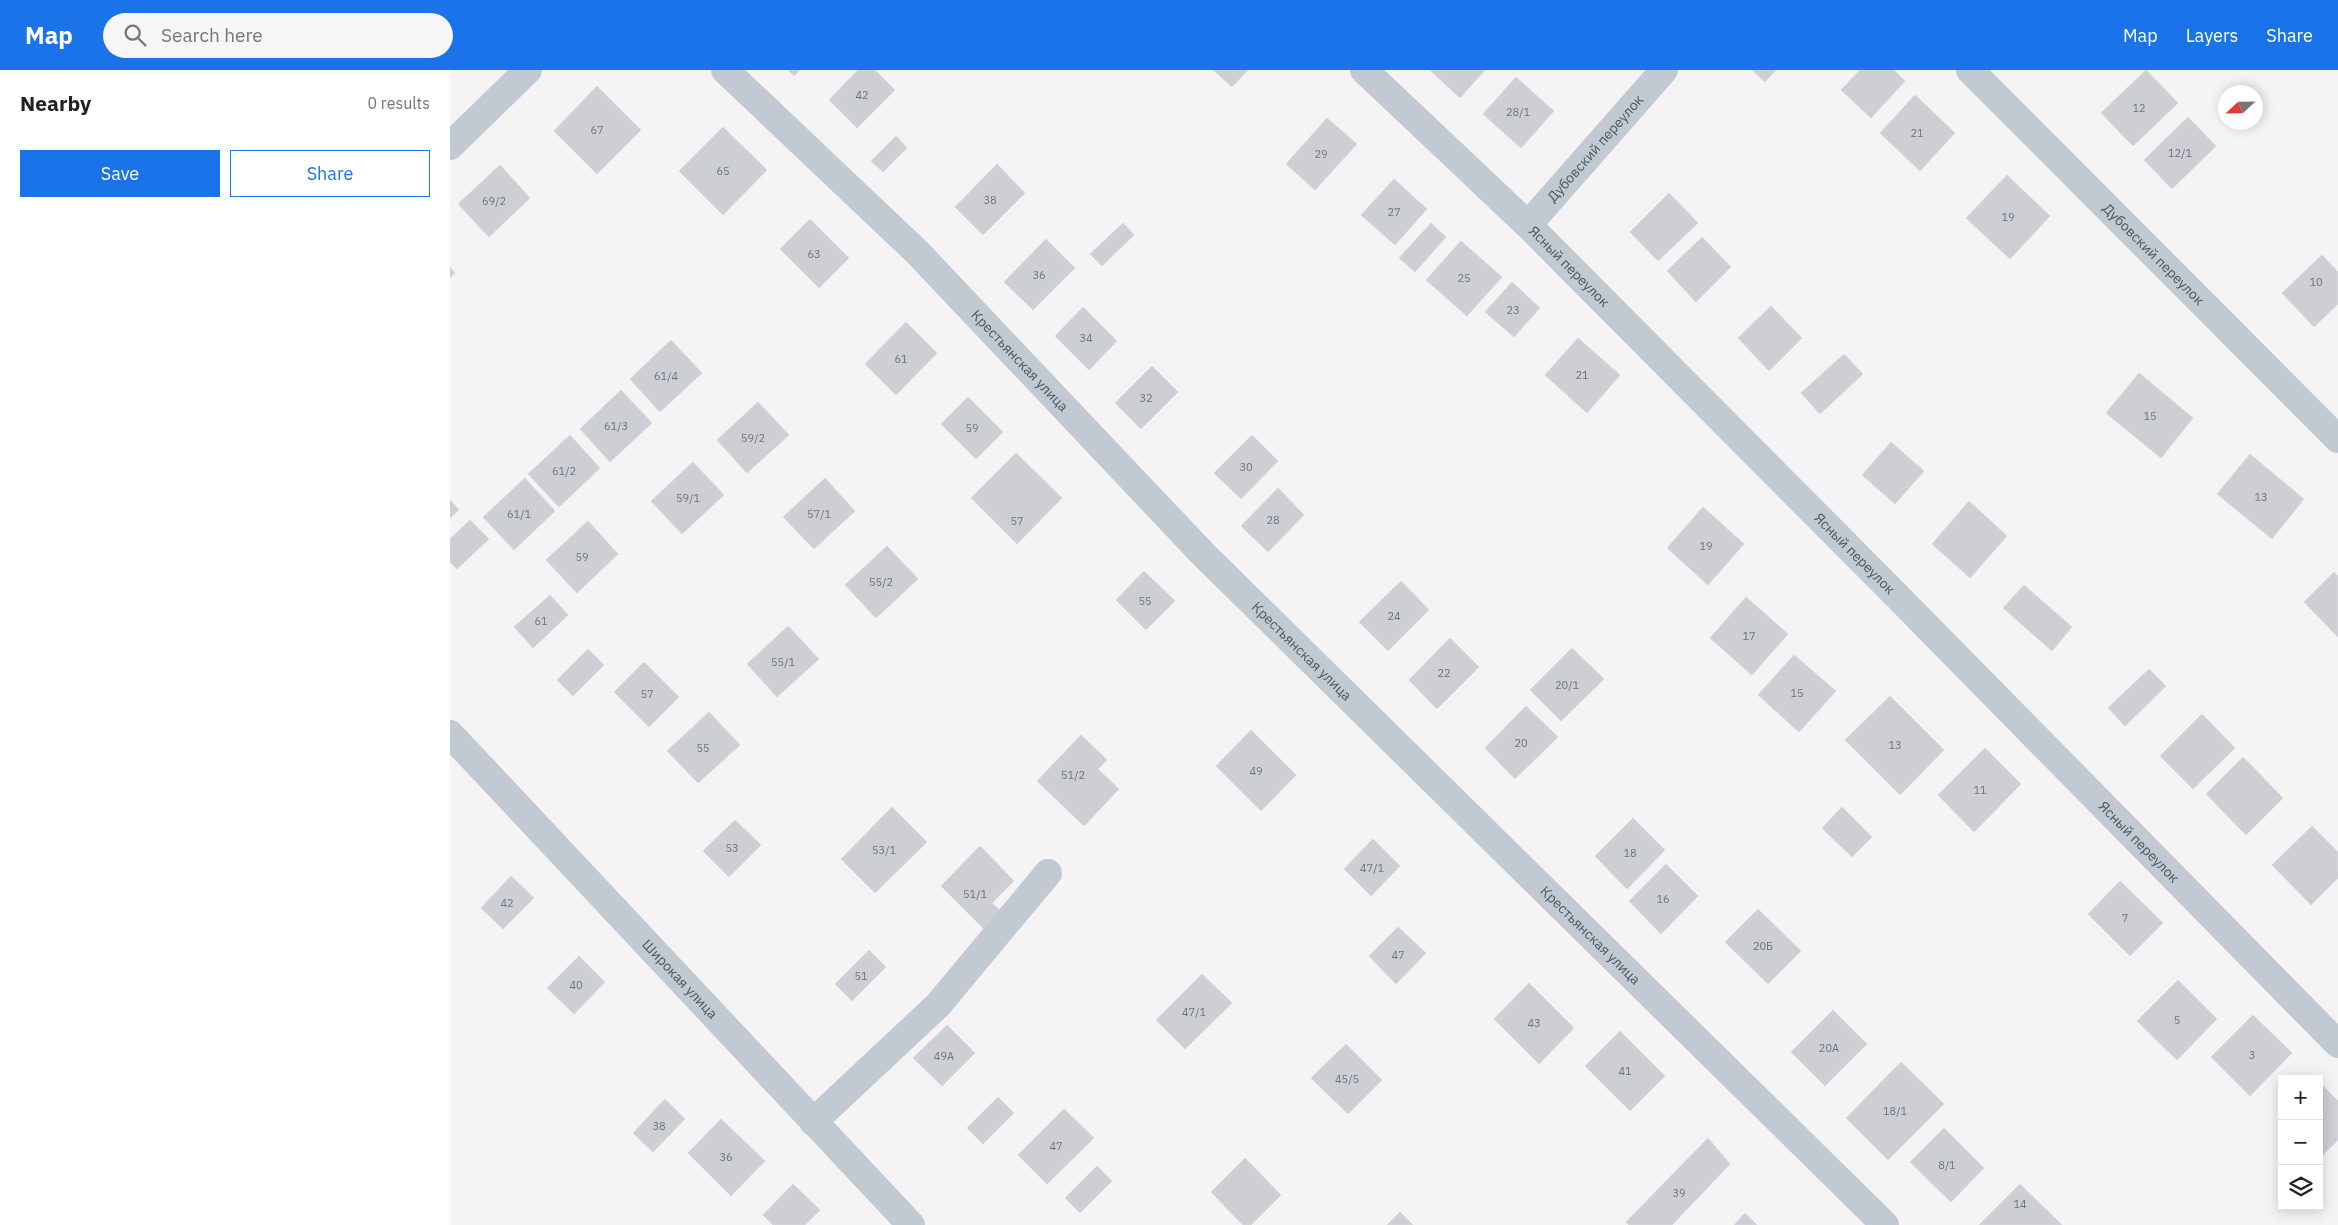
<!DOCTYPE html>
<html lang="en">
<head>
<meta charset="utf-8">
<style>
  :root { --surface:#fff; --page:#f6f6f6; --text:#222; --muted:#767676; --line:#e0e0e0; --accent:#1a73e8 }
  body { margin:0; font-family:"IBM Plex Sans",sans-serif; background:var(--page); color:var(--text) }
  .controls { position:absolute; right:15px; bottom:15px; display:grid; overflow:hidden; border-radius:0px; box-shadow:0 2px 12px #0003 }
  .controls button { width:45px; height:45px; display:grid; place-items:center; padding:0; border:0; border-bottom:1px solid var(--line); background:var(--surface); color:var(--text); font:25px sans-serif }
  .compass { position:absolute; left:1768px; top:15px; width:45px; height:45px; border-radius:50%; background:var(--surface); box-shadow:0 2px 12px #0003; rotate:248deg }
  .list { margin:0; padding:0; list-style:none }
  h2 { display:flex; justify-content:space-between; align-items:center; height:65px; margin:0; padding:0 20px; font-size:21px }
  h2 small { font-size:16px; font-weight:400; color:var(--muted) }
  .actions { display:flex; gap:10px; padding:15px 20px }
  .actions a { flex:1; padding:11px 0; border:1px solid var(--accent); border-radius:0px; text-align:center; font-size:18px; color:var(--accent) }
  .actions .main { background:var(--accent); color:#fff }
  .icon { flex:none; width:28px; height:28px; fill:none; stroke:currentColor; stroke-width:2; stroke-linecap:round; stroke-linejoin:round }
  .map { position:relative; flex:none; width:1888px; height:1155px; overflow:hidden }
  header { display:flex; align-items:center; gap:30px; box-sizing:border-box; height:70px; padding:0 25px; background:var(--accent); color:#fff }
  header strong { font-size:24px }
  nav { display:flex; gap:28px; margin-inline-start:auto; font-size:18px }
  .search { width:350px; height:45px; background:var(--page); display:flex; align-items:center; gap:12px; box-sizing:border-box; padding:0 18px; border-radius:28px; color:var(--muted); font-size:19px }
  main { display:flex }
  aside { flex:1; background:var(--surface) }
  .map>svg:first-child { display:block }
</style>
</head>
<body>
<header>
<strong>Map</strong>
<div class="search"><svg class="icon" aria-label="search" viewBox="0 0 24 24"><circle cx="10" cy="10" r="6"/><path d="M15 15l6 6"/></svg>Search here</div>
<nav><a>Map</a><a>Layers</a><a>Share</a></nav>
</header>
<main>
<aside>
<h2>Nearby<small>0 results</small></h2>
<ul class="list">
</ul>
<div class="actions"><a class="main">Save</a><a>Share</a></div>
</aside>
<div class="map">
<svg width="1888" height="1155" viewBox="0 0 1888 1155">
  <rect width="100%" height="100%" fill="#f5f3f3"/>
  <g fill="#cdcfd5" stroke="#d7d9de">
    <path d="M338,0H350L344,6Z"/>
    <path d="M408,0H425L445,20L407,58L379,30Z"/>
    <path d="M763,0H798L782,17Z"/>
    <path d="M980,0H1035L1010,28Z"/>
    <path d="M1302,0H1326L1315,12Z"/>
    <path d="M1410,0H1444L1455,11L1421,48L1391,20Z"/>
    <path d="M1696,0L1728,33L1683,76L1651,43Z"/>
    <path d="M1066,7L1104,41L1071,78L1033,44Z"/>
    <path d="M147,16L191,60L147,104L104,61Z"/>
    <path d="M1465,25L1505,63L1470,101L1430,63Z"/>
    <path d="M1738,47L1766,76L1722,119L1694,90Z"/>
    <path d="M877,48L907,74L865,120L836,94Z"/>
    <path d="M273,57L317,100L273,145L229,101Z"/>
    <path d="M446,66L457,78L433,102L421,91Z"/>
    <path d="M547,94L575,123L533,165L505,137Z"/>
    <path d="M50,95L80,128L39,167L8,134Z"/>
    <path d="M1557,105L1600,146L1560,189L1516,148Z"/>
    <path d="M944,109L977,139L945,175L911,145Z"/>
    <path d="M1219,123L1248,153L1208,191L1180,162Z"/>
    <path d="M360,149L399,188L369,218L330,179Z"/>
    <path d="M673,153L684,165L652,196L640,184Z"/>
    <path d="M981,153L996,167L965,202L949,188Z"/>
    <path d="M1252,167L1281,197L1246,232L1217,201Z"/>
    <path d="M596,169L625,198L583,240L554,212Z"/>
    <path d="M1011,171L1052,207L1017,246L976,210Z"/>
    <path d="M1872,185L1888,202V234L1864,257L1832,223Z"/>
    <path d="M0,197L5,203L0,208Z"/>
    <path d="M1062,212L1090,238L1064,267L1035,242Z"/>
    <path d="M1321,236L1352,268L1319,301L1288,268Z"/>
    <path d="M633,237L667,271L639,300L605,266Z"/>
    <path d="M456,252L487,283L446,325L415,294Z"/>
    <path d="M1128,268L1170,305L1137,343L1095,305Z"/>
    <path d="M221,270L252,303L210,342L180,309Z"/>
    <path d="M1394,284L1413,304L1370,344L1351,323Z"/>
    <path d="M702,296L728,322L691,359L665,333Z"/>
    <path d="M1689,303L1743,348L1711,388L1656,343Z"/>
    <path d="M171,320L202,353L160,392L130,359Z"/>
    <path d="M518,327L553,362L526,389L491,354Z"/>
    <path d="M308,332L339,365L297,403L267,370Z"/>
    <path d="M120,365L150,398L109,437L78,404Z"/>
    <path d="M802,365L828,391L791,429L764,403Z"/>
    <path d="M1441,372L1474,401L1445,434L1412,405Z"/>
    <path d="M566,383L612,428L567,474L521,428Z"/>
    <path d="M1800,384L1854,429L1822,469L1767,424Z"/>
    <path d="M243,392L274,425L232,464L201,431Z"/>
    <path d="M75,408L105,441L64,480L33,447Z"/>
    <path d="M375,408L405,441L364,479L333,447Z"/>
    <path d="M828,418L854,445L818,482L791,456Z"/>
    <path d="M0,430L9,440L0,448Z"/>
    <path d="M1519,431L1557,466L1520,508L1482,474Z"/>
    <path d="M1253,437L1294,474L1258,515L1217,478Z"/>
    <path d="M20,450L39,469L7,499L0,492V469Z"/>
    <path d="M138,451L168,484L127,523L96,490Z"/>
    <path d="M437,476L468,509L426,548L395,515Z"/>
    <path d="M694,501L725,531L696,560L666,530Z"/>
    <path d="M1884,502L1888,506V567L1854,532Z"/>
    <path d="M951,511L979,540L938,581L909,552Z"/>
    <path d="M1574,515L1622,557L1602,581L1553,538Z"/>
    <path d="M100,525L118,545L83,578L64,557Z"/>
    <path d="M1296,527L1338,564L1302,605L1260,568Z"/>
    <path d="M338,556L369,589L327,627L297,594Z"/>
    <path d="M1000,568L1029,597L987,639L959,610Z"/>
    <path d="M1122,578L1154,609L1111,651L1080,620Z"/>
    <path d="M138,579L154,595L123,626L107,610Z"/>
    <path d="M1344,585L1386,621L1349,662L1308,625Z"/>
    <path d="M194,592L229,627L199,657L164,622Z"/>
    <path d="M1699,599L1716,616L1675,656L1658,638Z"/>
    <path d="M1440,626L1494,680L1450,725L1395,670Z"/>
    <path d="M1076,636L1108,667L1065,709L1035,678Z"/>
    <path d="M259,642L290,675L248,713L217,681Z"/>
    <path d="M1752,644L1785,678L1743,719L1710,686Z"/>
    <path d="M801,660L846,705L811,741L766,696Z"/>
    <path d="M631,665L657,690L648,699L669,719L634,756L587,711Z"/>
    <path d="M1535,678L1571,714L1524,762L1488,725Z"/>
    <path d="M1793,687L1833,728L1796,765L1756,724Z"/>
    <path d="M442,737L477,772L425,823L391,789Z"/>
    <path d="M1392,737L1422,767L1402,787L1372,758Z"/>
    <path d="M1183,748L1215,780L1177,819L1145,786Z"/>
    <path d="M285,750L311,775L279,807L253,781Z"/>
    <path d="M1862,756L1888,782V808L1861,835L1822,795Z"/>
    <path d="M923,769L950,796L921,826L894,799Z"/>
    <path d="M530,776L564,811L542,833L554,844L536,861L491,816Z"/>
    <path d="M1216,794L1248,826L1211,864L1179,831Z"/>
    <path d="M61,806L84,828L53,859L31,838Z"/>
    <path d="M1670,811L1713,853L1680,886L1638,844Z"/>
    <path d="M1308,839L1351,881L1318,914L1275,872Z"/>
    <path d="M948,857L976,883L946,914L919,886Z"/>
    <path d="M419,880L436,897L402,931L385,914Z"/>
    <path d="M129,886L155,912L124,944L97,918Z"/>
    <path d="M752,904L782,933L735,979L706,950Z"/>
    <path d="M1728,910L1767,949L1727,990L1687,951Z"/>
    <path d="M1079,913L1124,958L1089,994L1044,949Z"/>
    <path d="M1383,940L1417,974L1375,1016L1341,982Z"/>
    <path d="M1803,945L1842,983L1800,1026L1761,987Z"/>
    <path d="M497,955L525,983L492,1016L463,988Z"/>
    <path d="M1170,961L1215,1006L1180,1041L1135,996Z"/>
    <path d="M896,974L932,1010L898,1044L861,1008Z"/>
    <path d="M1451,992L1494,1034L1438,1090L1396,1048Z"/>
    <path d="M1872,1015L1888,1031V1070L1873,1085L1869,1082V1018Z"/>
    <path d="M548,1027L564,1043L533,1074L517,1058Z"/>
    <path d="M215,1029L235,1049L203,1082L183,1063Z"/>
    <path d="M614,1039L644,1068L597,1114L568,1085Z"/>
    <path d="M271,1049L315,1091L281,1126L238,1083Z"/>
    <path d="M1494,1058L1534,1098L1501,1132L1460,1092Z"/>
    <path d="M1258,1068L1280,1094L1222,1155H1179L1176,1152Z"/>
    <path d="M795,1088L831,1125L801,1155H793L761,1122Z"/>
    <path d="M647,1096L662,1111L630,1143L615,1128Z"/>
    <path d="M343,1114L370,1140L355,1155H323L313,1145Z"/>
    <path d="M1570,1114L1612,1155H1529Z"/>
    <path d="M950,1142L963,1155H937Z"/>
    <path d="M1295,1143L1307,1155H1284Z"/>
  </g>
  <g fill="none" stroke-linecap="round" stroke-linejoin="round">
    <g stroke="#c1cad2" stroke-width="28">
      <path id="s1" d="M275,0L468,183L753,484L1435,1155"/>
      <path id="s2" d="M914,0L1078,155L1446,525L1888,974"/>
      <path id="s3" d="M1520,0L1888,369"/>
      <path d="M0,76L78,0"/>
      <path id="s4" d="M1078,155L1214,0"/>
      <path id="s5" d="M0,664L461,1155"/>
      <path d="M363,1052L488,935L598,803"/>
    </g>
  </g>
  <g text-anchor="middle" dominant-baseline="central" stroke-width="4" stroke-linejoin="round" paint-order="stroke">
    <g font-size="11" fill="#6b747e">
      <text x="412" y="25">42</text>
      <text x="1689" y="38">12</text>
      <text x="1068" y="42">28/1</text>
      <text x="147" y="60">67</text>
      <text x="1467" y="63">21</text>
      <text x="1730" y="83">12/1</text>
      <text x="871" y="84">29</text>
      <text x="273" y="101">65</text>
      <text x="540" y="130">38</text>
      <text x="44" y="131">69/2</text>
      <text x="944" y="142">27</text>
      <text x="1558" y="147">19</text>
      <text x="364" y="184">63</text>
      <text x="589" y="205">36</text>
      <text x="1014" y="208">25</text>
      <text x="1866" y="212">10</text>
      <text x="1063" y="240">23</text>
      <text x="636" y="268">34</text>
      <text x="451" y="289">61</text>
      <text x="1132" y="305">21</text>
      <text x="216" y="306">61/4</text>
      <text x="696" y="328">32</text>
      <text x="1700" y="346">15</text>
      <text x="166" y="356">61/3</text>
      <text x="522" y="358">59</text>
      <text x="303" y="368">59/2</text>
      <text x="796" y="397">30</text>
      <text x="114" y="401">61/2</text>
      <text x="1811" y="427">13</text>
      <text x="238" y="428">59/1</text>
      <text x="69" y="444">61/1</text>
      <text x="369" y="444">57/1</text>
      <text x="823" y="450">28</text>
      <text x="567" y="451">57</text>
      <text x="1256" y="476">19</text>
      <text x="132" y="487">59</text>
      <text x="431" y="512">55/2</text>
      <text x="695" y="531">55</text>
      <text x="944" y="546">24</text>
      <text x="91" y="551">61</text>
      <text x="1299" y="566">17</text>
      <text x="333" y="592">55/1</text>
      <text x="994" y="603">22</text>
      <text x="1117" y="615">20/1</text>
      <text x="1347" y="623">15</text>
      <text x="197" y="624">57</text>
      <text x="1071" y="673">20</text>
      <text x="1445" y="675">13</text>
      <text x="253" y="678">55</text>
      <text x="806" y="701">49</text>
      <text x="623" y="705">51/2</text>
      <text x="1530" y="720">11</text>
      <text x="282" y="778">53</text>
      <text x="434" y="780">53/1</text>
      <text x="1180" y="783">18</text>
      <text x="922" y="798">47/1</text>
      <text x="525" y="824">51/1</text>
      <text x="1213" y="829">16</text>
      <text x="57" y="833">42</text>
      <text x="1675" y="848">7</text>
      <text x="1313" y="876">20Б</text>
      <text x="948" y="885">47</text>
      <text x="411" y="906">51</text>
      <text x="126" y="915">40</text>
      <text x="744" y="942">47/1</text>
      <text x="1727" y="950">5</text>
      <text x="1084" y="953">43</text>
      <text x="1379" y="978">20А</text>
      <text x="1802" y="985">3</text>
      <text x="494" y="986">49А</text>
      <text x="1175" y="1001">41</text>
      <text x="897" y="1009">45/5</text>
      <text x="1445" y="1041">18/1</text>
      <text x="209" y="1056">38</text>
      <text x="606" y="1076">47</text>
      <text x="276" y="1087">36</text>
      <text x="1497" y="1095">8/1</text>
      <text x="1229" y="1123">39</text>
      <text x="1570" y="1134">14</text>
    </g>
    <g font-size="14" fill="#4a5661" stroke="#fff">
      <text stroke="none"><textPath href="#s4" startOffset="102">Дубовский переулок</textPath></text>
      <text stroke="none"><textPath href="#s3" startOffset="260">Дубовский переулок</textPath></text>
      <text stroke="none"><textPath href="#s2" startOffset="284">Ясный переулок</textPath></text>
      <text stroke="none"><textPath href="#s1" startOffset="414">Крестьянская улица</textPath></text>
      <text stroke="none"><textPath href="#s2" startOffset="689">Ясный переулок</textPath></text>
      <text stroke="none"><textPath href="#s1" startOffset="819">Крестьянская улица</textPath></text>
      <text stroke="none"><textPath href="#s2" startOffset="1094">Ясный переулок</textPath></text>
      <text stroke="none"><textPath href="#s1" startOffset="1224">Крестьянская улица</textPath></text>
      <text stroke="none"><textPath href="#s5" startOffset="336">Широкая улица</textPath></text>
    </g>
  </g>
</svg>
<div class="controls">
<button>+</button>
<button>−</button>
<button><svg class="icon" aria-label="layers" viewBox="0 0 24 24"><path d="M12 4l9 5-9 5-9-5zM3 14l9 5 9-5"/></svg></button>
</div>
<svg class="compass" viewBox="-18 -18 36 36"><path d="M0-13l5 13h-10z" fill="#e53935"/><path d="M0 13l5-13h-10z" fill="#767676"/></svg>
</div>
</main>
</body>
</html>
